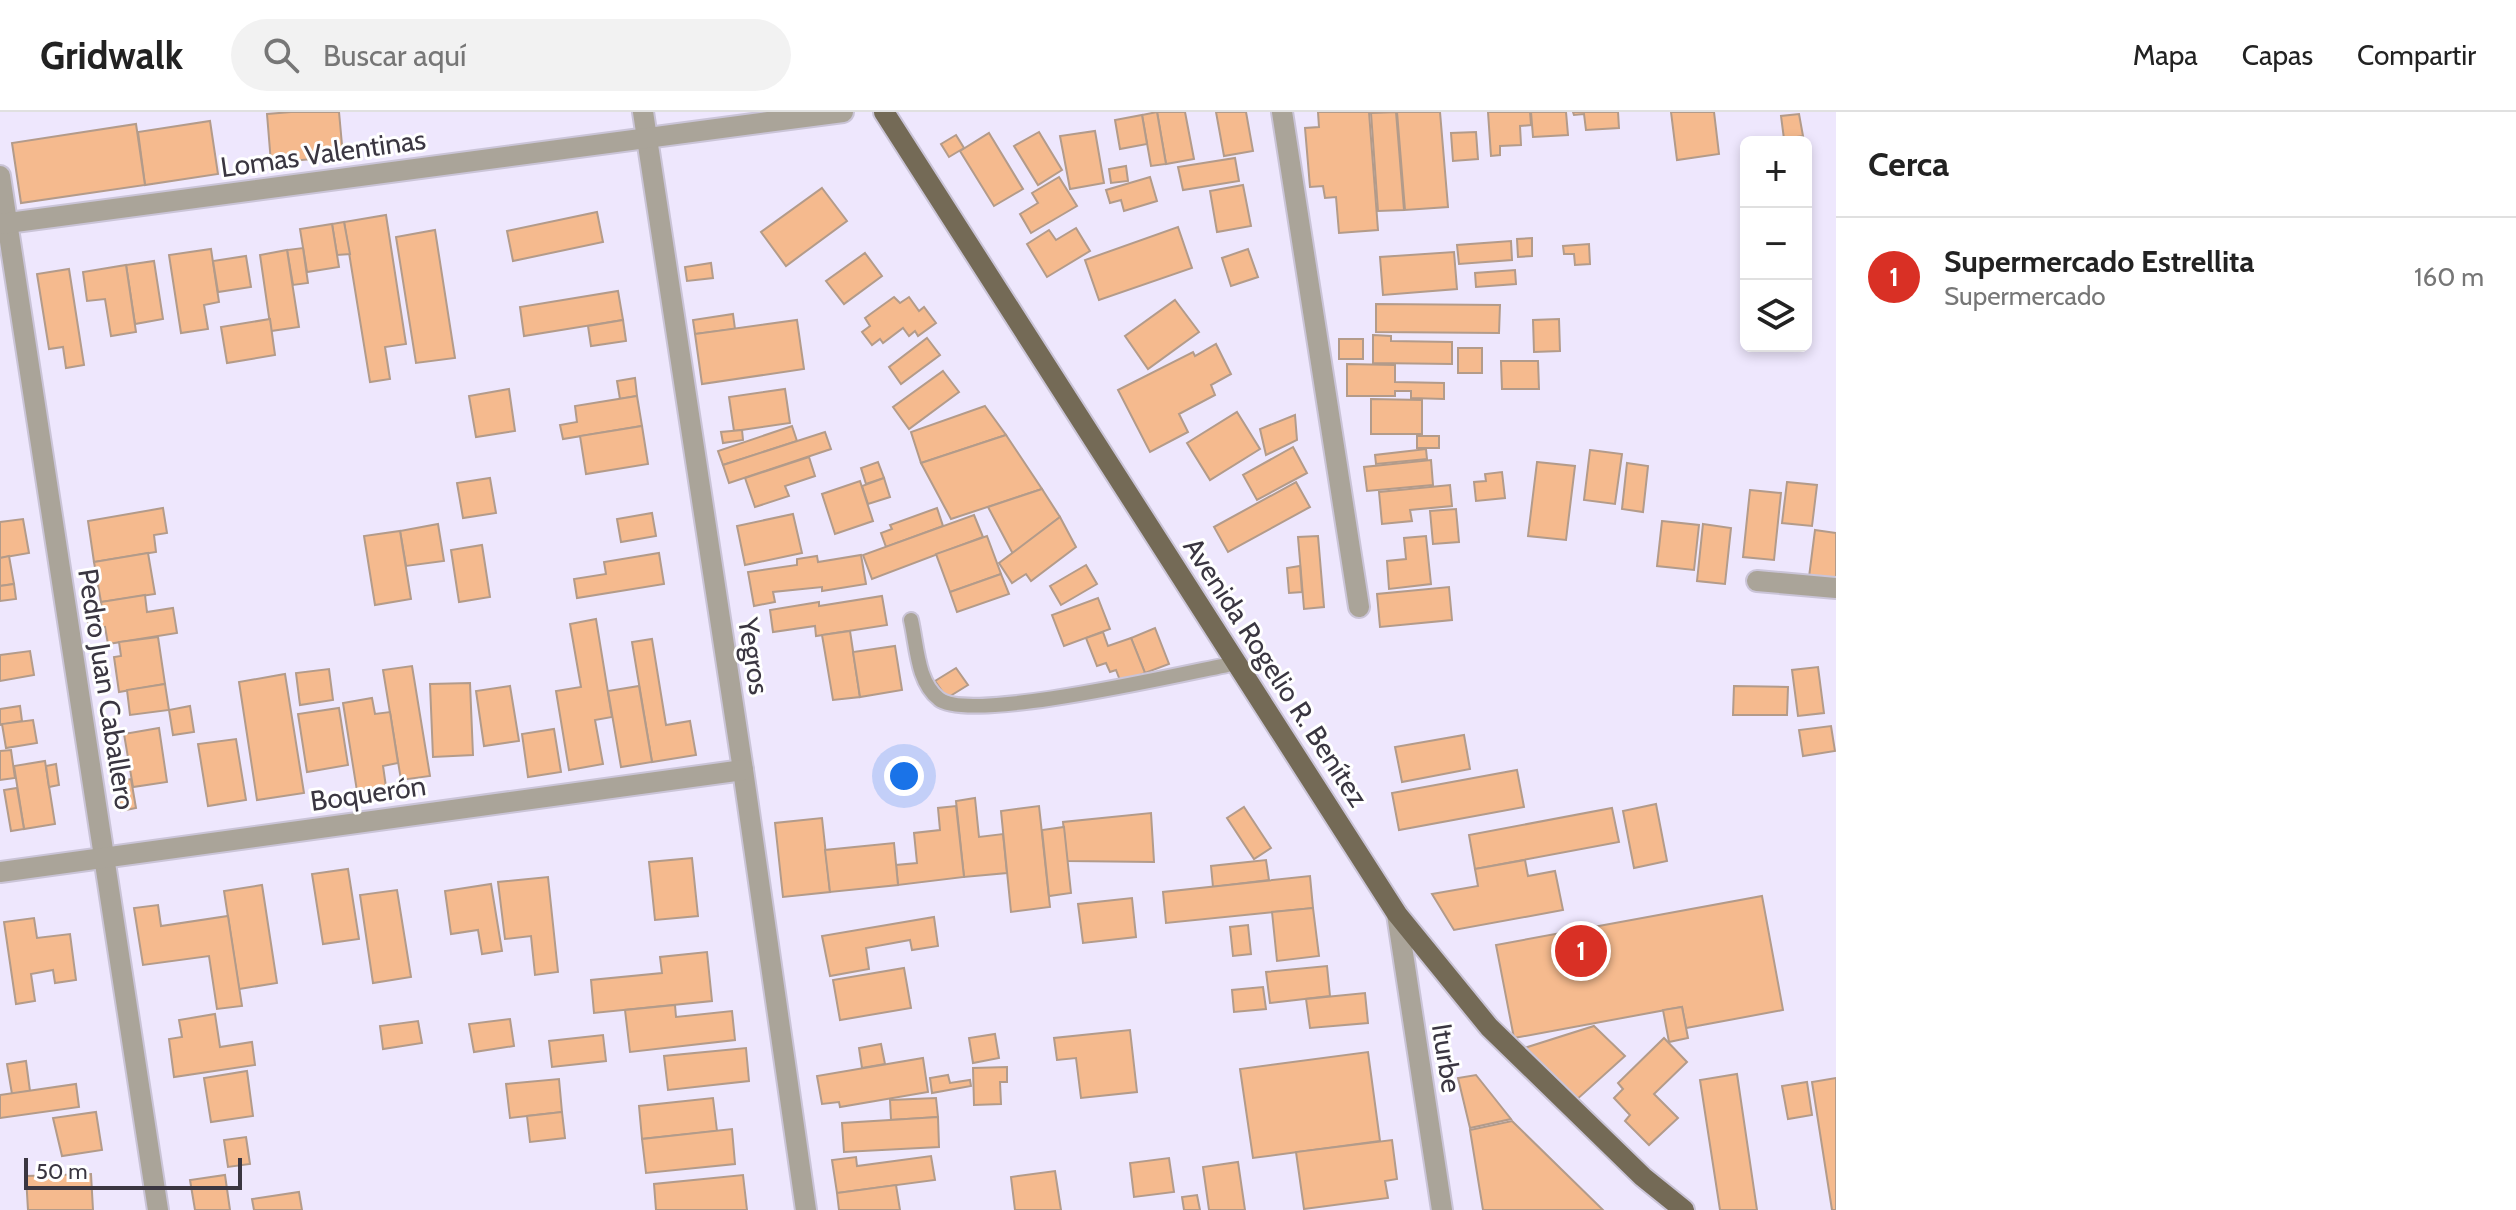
<!DOCTYPE html>
<html lang="es">
<head>
<meta charset="utf-8">
<style>
  :root { --surface:#fff; --page:#f2f2f2; --text:#222; --muted:#767676; --line:#e0e0e0; --accent:#d93025 }
  body { margin:0; font-family:Cabin,sans-serif; background:var(--page); color:var(--text) }
  .controls { position:absolute; right:24px; top:24px; display:grid; overflow:hidden; border-radius:12px; box-shadow:0 4px 12px #0003 }
  .controls button { width:72px; height:72px; display:grid; place-items:center; padding:0; border:0; border-bottom:2px solid var(--line); background:var(--surface); color:var(--text); font:40px sans-serif }
  .scale { position:absolute; left:24px; bottom:20px; width:218px; box-sizing:border-box; padding-left:8px; border:4px solid #3a3641; border-top:0; font-size:22px; line-height:28px; white-space:nowrap; color:#3a3641; -webkit-text-stroke:6px #fff; paint-order:stroke }
  .you { position:absolute; left:904px; top:664px; width:28px; height:28px; margin:-20px; border:6px solid #fff; border-radius:50%; background:#1a73e8; box-shadow:0 0 0 12px #1a73e833 }
  .badge { display:grid; place-items:center; width:52px; height:52px; border-radius:50%; background:var(--accent); color:#fff; font-size:26px; font-weight:700 }
  .pin { position:absolute; translate:-50% -50%; border:4px solid #fff; box-shadow:0 2px 8px #0006 }
  .list { margin:0; padding:0; list-style:none }
  h2 { display:flex; justify-content:space-between; align-items:center; height:104px; margin:0; padding:0 32px; font-size:34px }
  h2 small { font-size:26px; font-weight:400; color:var(--muted) }
  .list li { display:grid; grid-template-columns:52px 1fr auto; gap:24px; align-items:center; box-sizing:border-box; height:120px; padding:0 32px; border-top:2px solid var(--line) }
  .list b { display:block; font-size:30px; white-space:nowrap }
  .list p { margin:0; font-size:26px; white-space:nowrap; color:var(--muted) }
  .list em { font-size:26px; font-style:normal; color:var(--muted) }
  .icon { flex:none; width:44px; height:44px; fill:none; stroke:currentColor; stroke-width:2; stroke-linecap:round; stroke-linejoin:round }
  .map { position:relative; flex:none; width:1836px; height:1098px; overflow:hidden }
  header { display:flex; align-items:center; gap:48px; box-sizing:border-box; height:112px; padding:0 40px; background:var(--surface); border-bottom:2px solid var(--line) }
  header strong { font-size:38px }
  nav { display:flex; gap:44px; margin-inline-start:auto; font-size:28px }
  .search { width:560px; height:72px; background:var(--page); display:flex; align-items:center; gap:20px; box-sizing:border-box; padding:0 28px; border-radius:44px; color:var(--muted); font-size:30px }
  main { display:flex }
  aside { flex:1; background:var(--surface) }
  .map>svg:first-child { display:block }
</style>
</head>
<body>
<header>
<strong>Gridwalk</strong>
<div class="search"><svg class="icon" aria-label="search" viewBox="0 0 24 24"><circle cx="10" cy="10" r="6"/><path d="M15 15l6 6"/></svg>Buscar aquí</div>
<nav><a>Mapa</a><a>Capas</a><a>Compartir</a></nav>
</header>
<main>
<div class="map">
<svg width="1836" height="1098" viewBox="0 0 1836 1098">
  <rect width="100%" height="100%" fill="#eee7fd"/>
  <g fill="#f5ba8e" stroke="#b39b8a" stroke-width="2">
    <path d="M291,0H339L343,44L271,51L267,2Z"/>
    <path d="M1157,0H1185L1194,47L1166,52Z"/>
    <path d="M1157,0L1166,52L1151,54L1142,3Z"/>
    <path d="M1216,0H1246L1253,39L1224,44Z"/>
    <path d="M1318,0H1369L1378,118L1339,121L1336,85L1325,86L1323,74L1310,75L1305,16L1319,15Z"/>
    <path d="M1396,0L1404,98L1378,99L1371,1Z"/>
    <path d="M1397,0H1440L1448,95L1405,98Z"/>
    <path d="M1488,0H1530L1531,13L1520,14L1521,33L1500,34V43L1491,44Z"/>
    <path d="M1531,0H1566L1568,23L1533,25Z"/>
    <path d="M1573,0H1618L1619,16L1586,18L1584,2L1574,3Z"/>
    <path d="M1671,0H1714L1719,42L1677,48Z"/>
    <path d="M1799,2L1803,24L1784,27L1781,4Z"/>
    <path d="M1142,3L1147,32L1120,37L1115,8Z"/>
    <path d="M210,9L218,62L145,73L138,20Z"/>
    <path d="M136,12L145,73L21,91L12,31Z"/>
    <path d="M1095,19L1104,71L1070,77L1060,24Z"/>
    <path d="M1039,20L1062,58L1038,73L1014,34Z"/>
    <path d="M1476,20L1478,47L1453,49L1451,21Z"/>
    <path d="M989,21L1023,77L994,94L960,39Z"/>
    <path d="M956,23L964,36L949,45L941,32Z"/>
    <path d="M1235,46L1239,69L1183,78L1178,55Z"/>
    <path d="M1126,54L1128,69L1111,71L1109,57Z"/>
    <path d="M1059,65L1077,94L1031,121L1020,102L1038,91L1032,81Z"/>
    <path d="M1150,65L1157,89L1124,99L1121,88L1110,91L1106,78Z"/>
    <path d="M1243,73L1251,114L1217,120L1210,79Z"/>
    <path d="M822,76L847,109L786,154L761,120Z"/>
    <path d="M597,100L603,130L513,149L507,119Z"/>
    <path d="M386,103L406,232L385,235L390,267L370,270L344,110Z"/>
    <path d="M344,110L350,142L337,143L332,112Z"/>
    <path d="M332,112L339,155L307,160L300,117Z"/>
    <path d="M1178,115L1192,156L1099,188L1085,148Z"/>
    <path d="M1076,116L1090,139L1047,165L1027,132L1049,118L1056,128Z"/>
    <path d="M435,118L455,246L416,251L396,125Z"/>
    <path d="M1532,126V144L1518,145L1517,127Z"/>
    <path d="M1511,129L1512,148L1459,152L1457,133Z"/>
    <path d="M1589,132L1590,152L1575,153L1574,142H1564L1563,134Z"/>
    <path d="M303,136L308,171L293,173L287,138Z"/>
    <path d="M211,137L219,190L204,193L208,217L181,221L169,143Z"/>
    <path d="M1248,137L1258,165L1231,174L1222,146Z"/>
    <path d="M287,138L299,215L271,219L260,143Z"/>
    <path d="M1454,140L1457,177L1383,183L1380,145Z"/>
    <path d="M865,141L882,164L844,192L826,169Z"/>
    <path d="M246,144L251,175L218,180L213,149Z"/>
    <path d="M154,149L163,207L135,212L126,153Z"/>
    <path d="M711,151L713,166L687,169L685,155Z"/>
    <path d="M126,153L136,220L111,224L105,187L87,189L83,160Z"/>
    <path d="M69,157L84,253L66,256L63,235L49,237L37,162Z"/>
    <path d="M1515,158L1516,172L1476,175L1475,161Z"/>
    <path d="M618,179L623,208L524,224L520,195Z"/>
    <path d="M894,185L900,191L909,185L919,199L924,195L936,211L918,224L915,219L909,224L903,216L883,231L880,227L872,233L862,220L870,214L865,206Z"/>
    <path d="M1175,188L1199,220L1148,257L1125,224Z"/>
    <path d="M1376,192L1500,193L1499,221L1376,220Z"/>
    <path d="M733,202L735,217L695,222L693,208Z"/>
    <path d="M270,207L275,243L227,251L221,215Z"/>
    <path d="M1559,207L1560,239L1534,240L1533,208Z"/>
    <path d="M623,208L626,229L591,234L588,214Z"/>
    <path d="M797,208L804,257L702,272L695,222Z"/>
    <path d="M1373,223L1391,224V229L1452,230V252L1373,251Z"/>
    <path d="M927,226L940,243L901,272L889,255Z"/>
    <rect x="1339" y="227" width="24" height="20"/>
    <path d="M1216,232L1231,262L1211,273L1215,283L1179,302L1188,320L1150,340L1118,278L1193,240L1195,244Z"/>
    <rect x="1458" y="236" width="24" height="25"/>
    <path d="M1501,249H1538L1539,277H1502Z"/>
    <path d="M1347,252L1395,253V270L1444,271V287L1411,286V279H1395V284H1347Z"/>
    <path d="M943,259L959,280L909,317L893,295Z"/>
    <path d="M635,266L637,284L620,287L617,269Z"/>
    <path d="M509,277L515,319L476,325L469,284Z"/>
    <path d="M785,277L790,311L734,319L729,285Z"/>
    <path d="M637,284L642,314L563,327L560,313L577,310L575,294Z"/>
    <path d="M1371,287L1422,288V322H1371Z"/>
    <path d="M985,294L1006,323L921,351L911,320Z"/>
    <path d="M1237,300L1260,337L1210,368L1187,331Z"/>
    <path d="M1295,303L1297,328L1266,343L1260,317Z"/>
    <path d="M642,314L648,352L586,362L580,324Z"/>
    <path d="M792,314L797,329L723,353L718,339Z"/>
    <path d="M742,318L743,328L723,331L721,320Z"/>
    <path d="M825,320L831,337L729,371L723,353Z"/>
    <path d="M1006,323L1042,377L951,407L921,351Z"/>
    <rect x="1417" y="324" width="22" height="12"/>
    <path d="M1293,335L1307,361L1257,388L1243,363Z"/>
    <path d="M1426,337L1427,347L1376,352L1375,343Z"/>
    <path d="M1590,338L1622,342L1615,392L1584,388Z"/>
    <path d="M809,345L815,364L785,374L789,384L755,395L745,366Z"/>
    <path d="M1431,348L1433,373L1367,379L1364,355Z"/>
    <path d="M878,350L884,366L866,372L861,356Z"/>
    <path d="M1537,350L1575,354L1566,428L1528,424Z"/>
    <path d="M1627,351L1648,354L1643,400L1622,397Z"/>
    <path d="M1502,360L1505,386L1476,389L1474,370L1486,369L1485,362Z"/>
    <path d="M490,366L496,401L463,406L457,371Z"/>
    <path d="M884,366L890,385L868,392L862,374Z"/>
    <path d="M860,369L873,409L835,422L822,382Z"/>
    <path d="M1296,370L1310,395L1228,440L1214,415Z"/>
    <path d="M1787,370L1817,373L1812,414L1782,411Z"/>
    <path d="M1450,373L1452,394L1410,398L1412,409L1382,412L1379,380Z"/>
    <path d="M1042,377L1060,405L1013,442L988,395Z"/>
    <path d="M1750,378L1781,381L1774,448L1743,445Z"/>
    <path d="M163,396L167,421L154,423L156,440L94,450L88,409Z"/>
    <path d="M937,396L943,414L886,435L881,421L892,417L890,413Z"/>
    <path d="M1456,397L1459,430L1433,432L1430,399Z"/>
    <path d="M652,401L656,424L621,430L617,407Z"/>
    <path d="M793,402L802,441L745,453L737,414Z"/>
    <path d="M974,403L983,425L872,467L863,443Z"/>
    <path d="M1060,405L1076,435L1031,469L1026,462L1012,471L999,451Z"/>
    <path d="M23,407L29,441L0,446V410Z"/>
    <path d="M1662,409L1699,413L1694,458L1657,454Z"/>
    <path d="M438,412L444,449L406,454L400,419Z"/>
    <path d="M1703,412L1731,416L1725,472L1697,469Z"/>
    <path d="M1815,418L1836,421V468L1809,465Z"/>
    <path d="M400,419L411,487L375,493L364,424Z"/>
    <path d="M987,424L1001,462L950,480L936,442Z"/>
    <path d="M1318,424L1324,495L1304,497L1298,425Z"/>
    <path d="M1426,424L1431,472L1389,477L1387,449L1406,447L1404,426Z"/>
    <path d="M482,433L490,485L459,490L451,438Z"/>
    <path d="M148,441L155,482L101,490L94,450Z"/>
    <path d="M659,441L664,472L577,486L574,467L606,462L604,450Z"/>
    <path d="M861,443L866,472L822,479V475L773,480L775,490L754,494L748,460L797,453V447L817,444L818,450Z"/>
    <path d="M9,444L14,472L0,474V446Z"/>
    <path d="M1086,453L1097,472L1061,493L1050,474Z"/>
    <path d="M1300,454L1302,480L1289,481L1287,456Z"/>
    <path d="M1001,462L1009,482L957,500L950,480Z"/>
    <path d="M14,472L16,487L0,489V474Z"/>
    <path d="M1449,475L1452,508L1380,515L1377,482Z"/>
    <path d="M145,483L147,500L173,496L177,521L108,532L105,515L89,518L86,498L102,496L101,490Z"/>
    <path d="M882,484L887,513L816,524L815,514L773,520L770,498L819,490V494Z"/>
    <path d="M1098,486L1110,517L1064,534L1052,503Z"/>
    <path d="M596,507L612,605L595,608L603,652L569,658L556,579L581,575L570,512Z"/>
    <path d="M1155,516L1169,552L1145,561L1131,526Z"/>
    <path d="M850,519L860,585L833,588L822,523Z"/>
    <path d="M1103,520L1108,534L1131,526L1145,561L1121,571L1116,558L1110,560L1106,551L1097,554L1086,526Z"/>
    <path d="M158,525L165,572L119,580L114,545L121,544L119,530Z"/>
    <path d="M652,527L666,613L690,609L696,643L652,650L632,530Z"/>
    <path d="M895,534L902,578L860,585L853,540Z"/>
    <path d="M30,539L34,563L0,569V543Z"/>
    <path d="M412,554L430,664L401,668L383,558Z"/>
    <path d="M1818,555L1824,601L1798,604L1792,558Z"/>
    <path d="M956,556L968,573L947,586L935,569Z"/>
    <path d="M329,557L333,588L300,593L296,561Z"/>
    <path d="M285,562L304,681L257,688L239,570Z"/>
    <path d="M470,571L473,643L433,645L430,572Z"/>
    <path d="M165,572L169,598L130,603L127,578Z"/>
    <path d="M510,574L519,629L484,634L476,579Z"/>
    <path d="M639,574L652,650L621,655L608,579Z"/>
    <path d="M1734,574L1788,575L1787,603H1733Z"/>
    <path d="M372,586L375,602L390,600L398,651L383,654L386,675L357,679L343,591Z"/>
    <path d="M20,594L22,609L0,613V597Z"/>
    <path d="M190,594L194,620L173,623L169,598Z"/>
    <path d="M339,596L348,653L307,660L298,602Z"/>
    <path d="M33,608L37,631L6,636L2,612Z"/>
    <path d="M1831,614L1835,639L1803,644L1799,618Z"/>
    <path d="M159,616L167,670L133,675L124,622Z"/>
    <path d="M554,617L561,660L528,665L522,622Z"/>
    <path d="M1464,623L1470,657L1402,670L1395,635Z"/>
    <path d="M236,627L246,688L208,694L198,632Z"/>
    <path d="M11,638L15,666L0,668V639Z"/>
    <path d="M45,649L55,712L24,717L14,654Z"/>
    <path d="M56,652L59,673L49,675L46,654Z"/>
    <path d="M1517,658L1524,695L1399,718L1392,681Z"/>
    <path d="M131,667L136,696L121,699L116,669Z"/>
    <path d="M17,676L24,717L11,719L4,678Z"/>
    <path d="M975,686L979,725L1003,722L1007,761L964,765L956,689Z"/>
    <path d="M1656,692L1667,749L1634,756L1623,699Z"/>
    <path d="M956,694L964,765L898,773L896,753L917,751L914,721L940,718L938,696Z"/>
    <path d="M1039,694L1050,795L1011,800L1001,699Z"/>
    <path d="M1244,695L1271,736L1254,747L1227,706Z"/>
    <path d="M1612,696L1619,730L1475,757L1469,723Z"/>
    <path d="M1151,701L1154,750L1067,749L1063,710Z"/>
    <path d="M822,706L830,780L783,785L775,711Z"/>
    <path d="M1064,715L1071,781L1049,784L1042,718Z"/>
    <path d="M894,731L898,773L830,780L825,738Z"/>
    <path d="M692,746L698,804L655,808L649,750Z"/>
    <path d="M1266,748L1269,768L1213,775L1211,754Z"/>
    <path d="M1525,748L1528,764L1555,759L1563,798L1454,818L1432,782L1478,774L1475,757Z"/>
    <path d="M348,757L359,827L323,832L312,762Z"/>
    <path d="M1310,764L1313,796L1166,811L1163,780Z"/>
    <path d="M548,765L558,860L535,863L531,824L505,827L498,770Z"/>
    <path d="M491,772L502,839L482,842L478,818L451,822L445,779Z"/>
    <path d="M262,773L277,871L239,877L224,779Z"/>
    <path d="M397,778L411,865L373,871L360,783Z"/>
    <path d="M1762,784L1783,898L1686,916L1682,895L1514,926L1496,833Z"/>
    <path d="M1132,786L1136,825L1083,831L1078,792Z"/>
    <path d="M158,793L161,814L228,804L242,894L217,897L209,844L143,853L134,796Z"/>
    <path d="M1313,796L1319,844L1277,849L1272,800Z"/>
    <path d="M934,805L938,834L912,838L910,828L866,836L869,857L830,864L822,824Z"/>
    <path d="M34,806L37,826L70,822L76,868L55,871L53,858L31,862L35,889L16,892L4,810Z"/>
    <path d="M1248,813L1251,842L1233,844L1230,815Z"/>
    <path d="M707,840L712,889L594,901L591,868L662,861L660,845Z"/>
    <path d="M1327,854L1330,884L1270,891L1266,860Z"/>
    <path d="M904,856L911,896L840,908L833,868Z"/>
    <path d="M1263,875L1266,897L1234,900L1232,878Z"/>
    <path d="M1365,881L1368,911L1310,916L1306,887Z"/>
    <path d="M675,893L676,905L732,899L735,928L630,940L625,898Z"/>
    <path d="M1682,895L1688,926L1669,930L1663,898Z"/>
    <path d="M215,902L220,935L252,930L255,953L174,965L169,927L182,925L179,908Z"/>
    <path d="M510,907L514,934L474,940L469,912Z"/>
    <path d="M418,909L422,931L383,937L380,914Z"/>
    <path d="M1594,914L1625,944L1574,990L1518,938Z"/>
    <path d="M1130,918L1137,980L1081,986L1076,946L1057,948L1054,926Z"/>
    <path d="M995,922L999,946L973,951L969,926Z"/>
    <path d="M603,923L606,949L552,955L549,929Z"/>
    <path d="M1664,926L1687,950L1654,982L1678,1006L1649,1033L1625,1009L1630,1003L1614,986L1623,977L1618,971Z"/>
    <path d="M881,932L885,952L862,956L859,936Z"/>
    <path d="M746,936L749,969L668,978L664,944Z"/>
    <path d="M1368,940L1380,1029L1253,1046L1240,957Z"/>
    <path d="M923,946L928,980L840,995L839,990L822,992L817,964Z"/>
    <path d="M26,949L30,979L12,982L7,952Z"/>
    <path d="M1007,955V970H1000L1001,992L974,993L973,956Z"/>
    <path d="M247,959L253,1004L211,1010L204,966Z"/>
    <path d="M1737,962L1757,1098H1720L1700,968Z"/>
    <path d="M948,963L950,971L970,968L971,974L932,981L930,966Z"/>
    <path d="M1476,963L1511,1007L1470,1016L1458,966Z"/>
    <path d="M1836,966V1098H1832L1812,970Z"/>
    <path d="M559,967L562,1000L510,1006L506,972Z"/>
    <path d="M1807,970L1812,1003L1788,1007L1782,974Z"/>
    <path d="M76,972L79,995L0,1006V983Z"/>
    <path d="M713,986L717,1019L642,1027L639,994Z"/>
    <path d="M936,986L938,1005L891,1008L890,988Z"/>
    <path d="M96,1000L102,1038L62,1044L53,1006Z"/>
    <path d="M562,1000L565,1026L530,1030L527,1004Z"/>
    <path d="M938,1005L939,1035L844,1040L842,1011Z"/>
    <path d="M1512,1009L1603,1098H1483L1470,1018Z"/>
    <path d="M732,1017L735,1052L646,1061L642,1027Z"/>
    <path d="M246,1025L250,1052L228,1055L224,1028Z"/>
    <path d="M1392,1028L1397,1067L1385,1069L1388,1086L1304,1097L1296,1040Z"/>
    <path d="M931,1044L935,1068L837,1081L832,1048L856,1045L857,1054Z"/>
    <path d="M1169,1046L1174,1080L1134,1085L1130,1051Z"/>
    <path d="M1238,1050L1245,1098H1209L1203,1055Z"/>
    <path d="M1055,1059L1061,1098H1015L1011,1065Z"/>
    <path d="M91,1062L93,1098H28L26,1064Z"/>
    <path d="M225,1063L230,1098H195L190,1068Z"/>
    <path d="M743,1063L747,1098H656L654,1072Z"/>
    <path d="M896,1073L900,1098H839L837,1081Z"/>
    <path d="M299,1080L302,1098H254L252,1087Z"/>
    <path d="M1197,1083L1200,1098H1184L1182,1085Z"/>
  </g>
  <g fill="none" stroke-linecap="round" stroke-linejoin="round">
    <defs>
      <path id="service" d="M911,508C917,534 917,570 939,587C969,612 1189,560 1237,551"/>
      <g id="minor">
        <path d="M643,0L743,658L806,1098"/>
        <path d="M1282,0L1359,495"/>
        <path d="M0,64L158,1098"/>
        <path d="M0,112L843,0"/>
        <path d="M1757,469L1836,476"/>
        <path d="M0,760L743,658"/>
        <path d="M1397,802L1442,1098"/>
      </g>
      <path id="primary" d="M884,0L1397,802L1489,915L1643,1065L1684,1098"/>
    </defs>
    <use href="#service" stroke="#cac4d7" stroke-width="18"/>
    <use href="#minor" stroke="#cac4d7" stroke-width="24"/>
    <use href="#primary" stroke="#cac4d7" stroke-width="24"/>
    <use href="#service" stroke="#aaa499" stroke-width="14"/>
    <use href="#minor" stroke="#aaa499" stroke-width="20"/>
    <use href="#primary" stroke="#746a56" stroke-width="20"/>
  </g>
  <g text-anchor="middle" dominant-baseline="central" stroke-width="6" stroke-linejoin="round" paint-order="stroke">
    <g font-size="28" fill="#3a3641" stroke="#fff">
      <text transform="translate(323 41) rotate(-8)">Lomas Valentinas</text>
      <text transform="translate(754 544) rotate(81)">Yegros</text>
      <text transform="translate(1276 560) rotate(57)">Avenida Rogelio R. Benítez</text>
      <text transform="translate(107 577) rotate(81)">Pedro Juan Caballero</text>
      <text transform="translate(368 681) rotate(-8)">Boquerón</text>
      <text transform="translate(1447 946) rotate(81)">Iturbe</text>
    </g>
  </g>
</svg>
<div class="controls">
<button>+</button>
<button>−</button>
<button><svg class="icon" aria-label="layers" viewBox="0 0 24 24"><path d="M12 4l9 5-9 5-9-5zM3 14l9 5 9-5"/></svg></button>
</div>
<div class="scale">50 m</div>
<div class="you"></div>
<div class="pin badge" style="left:1581px;top:839px">1</div>
</div>
<aside>
<h2>Cerca<small></small></h2>
<ul class="list">
<li><span class="badge">1</span><div><b>Supermercado Estrellita</b><p>Supermercado</p></div><em>160 m</em></li>
</ul>
</aside>
</main>
</body>
</html>
